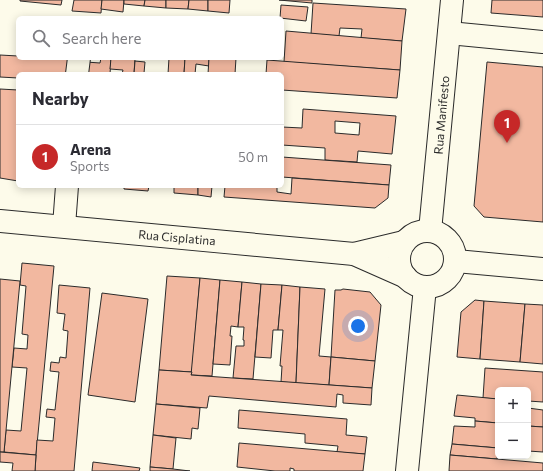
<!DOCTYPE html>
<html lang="en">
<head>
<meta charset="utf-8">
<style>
  :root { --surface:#fff; --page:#f7f7f7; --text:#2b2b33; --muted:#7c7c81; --line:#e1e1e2; --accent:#c62828 }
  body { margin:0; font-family:Commissioner,sans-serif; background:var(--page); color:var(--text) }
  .controls { position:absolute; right:12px; bottom:12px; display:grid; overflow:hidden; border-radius:6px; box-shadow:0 2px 10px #0003 }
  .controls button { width:36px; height:36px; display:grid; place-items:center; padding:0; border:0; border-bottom:1px solid var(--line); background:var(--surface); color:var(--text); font:20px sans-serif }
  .you { position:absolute; left:358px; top:326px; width:14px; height:14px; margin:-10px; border:3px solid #fff; border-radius:50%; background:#1a73e8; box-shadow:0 0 0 6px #1a73e833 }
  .badge { display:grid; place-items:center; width:26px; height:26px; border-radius:50%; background:var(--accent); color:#fff; font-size:13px; font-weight:700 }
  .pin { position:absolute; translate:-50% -33px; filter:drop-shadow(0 1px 2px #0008) }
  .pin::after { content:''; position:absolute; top:21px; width:14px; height:12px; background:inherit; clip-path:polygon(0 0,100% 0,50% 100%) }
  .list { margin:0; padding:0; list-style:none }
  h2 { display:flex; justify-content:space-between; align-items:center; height:52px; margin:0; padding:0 16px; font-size:17px }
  h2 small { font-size:13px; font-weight:400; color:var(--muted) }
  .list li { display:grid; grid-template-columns:26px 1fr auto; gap:12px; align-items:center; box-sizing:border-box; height:64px; padding:0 16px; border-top:1px solid var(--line) }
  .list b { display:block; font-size:15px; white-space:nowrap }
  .list p { margin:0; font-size:13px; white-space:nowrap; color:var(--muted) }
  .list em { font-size:13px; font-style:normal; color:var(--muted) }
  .icon { flex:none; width:22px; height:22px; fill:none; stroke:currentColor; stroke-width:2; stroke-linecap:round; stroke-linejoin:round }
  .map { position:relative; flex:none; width:543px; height:471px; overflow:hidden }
  .search { position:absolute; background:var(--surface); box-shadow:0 2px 10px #0003; left:16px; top:16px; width:268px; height:44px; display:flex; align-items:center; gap:10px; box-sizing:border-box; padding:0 14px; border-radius:6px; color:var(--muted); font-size:15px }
  .panel { position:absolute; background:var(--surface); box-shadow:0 2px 10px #0003; left:16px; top:72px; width:268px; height:116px; border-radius:6px }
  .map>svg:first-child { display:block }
</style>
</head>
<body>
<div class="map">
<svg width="543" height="471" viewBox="0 0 543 471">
  <rect width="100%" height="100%" fill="#fdfbea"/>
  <g fill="#f2b8a0" stroke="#2b2b2b" fill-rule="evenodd">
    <path d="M20,0H62L61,5L20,1Z"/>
    <path d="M74,0H102L101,13L72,11Z"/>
    <path d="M102,0H124L123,12L101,9Z"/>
    <path d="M124,0H145L144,6L124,4Z"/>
    <path d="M145,0H166V8L144,6Z"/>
    <path d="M166,0H189L188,9L166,8Z"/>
    <path d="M189,0H208V11L188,9Z"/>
    <path d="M208,0H230L229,13L208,11Z"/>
    <path d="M279,0H312V3Z"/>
    <path d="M492,0H543V17L491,13Z"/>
    <path d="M313,3L406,9L402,41L361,38L362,29L340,28L339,36L311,34Z"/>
    <path d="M281,5L308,7L306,21L280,18Z"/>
    <path d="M286,31L402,41L400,70L284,62Z"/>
    <path d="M0,55L18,56V58L69,59L67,74H18V78L0,77Z"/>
    <path d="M101,58H111L110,74H85L86,62L100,63Z"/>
    <path d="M111,58H135L134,74H122L123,70L110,69Z"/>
    <path d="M169,58H185L184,74H168Z"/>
    <path d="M185,58H209V66L196,64L195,74H184Z"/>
    <path d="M209,58H236L235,74H208Z"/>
    <path d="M267,60L400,70L397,98L282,90V74H266Z"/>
    <path d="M135,61L145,62L144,73L152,74H134Z"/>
    <path d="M487,62L543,67V222L484,217L474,206Z"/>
    <path d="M0,89L18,90V181L0,178Z"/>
    <path d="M303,109L396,116L392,154L358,151L357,162L325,160V148L282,145V127L302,128ZM335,121L360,123L359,135L335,133Z"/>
    <path d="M282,157L391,165L389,185L282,177Z"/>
    <path d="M292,178L389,185L388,198L375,208L224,197L225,186H277V192L291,194Z"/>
    <path d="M124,186H149L148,191L124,189Z"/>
    <path d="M174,186H198V195L174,193Z"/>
    <path d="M198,186H212L211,197L198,195Z"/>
    <path d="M22,263L54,266L36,455L4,452L6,430L21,431L27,368L12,367L14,348L27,349L28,335L22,334L26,286L20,285Z"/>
    <path d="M167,276L200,278L192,372L159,370Z"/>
    <path d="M200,278L220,280L212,376L191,375Z"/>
    <path d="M0,279L20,281L4,452H0Z"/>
    <path d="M220,280L242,282L238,327L231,326L230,336H232L230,365L213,364Z"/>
    <path d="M242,282L261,284L253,379L233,378L236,346H244V340H243L244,327H238Z"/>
    <path d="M261,284L282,285L278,330H273L271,358L255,357Z"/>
    <path d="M59,285L90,288L74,471H35L37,440L53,441L55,418L46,417L47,409L55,410L59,372L50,371L51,362L59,363L60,357L66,358L68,331L63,330L65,314L57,313Z"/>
    <path d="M282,285L300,287L296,383L281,382L282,366H280L283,330H278Z"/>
    <path d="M300,287L325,289L319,356L331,357L329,385L296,383Z"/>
    <path d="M343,289L370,292L381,305L375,361L331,357L335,290H341Z"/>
    <path d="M102,293L148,299L135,402L88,395Z"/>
    <path d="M475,300L484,301L480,359L457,357L461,312Z"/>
    <path d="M484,301L525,304L520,362L480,359Z"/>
    <path d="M525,304L543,305V364L520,362Z"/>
    <path d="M331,357L375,361L372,388L329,385Z"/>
    <path d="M485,368L543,372V402L528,401V390H498V399L483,398Z"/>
    <path d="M159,370L192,372L191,375L372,388L371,405L343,403V395L337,394L336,407L209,396L207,408L156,404Z"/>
    <path d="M457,395L498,399V423L475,421V418L454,416Z"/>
    <path d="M156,404L200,408L198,429L192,428L191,439L153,435Z"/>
    <path d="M528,408L543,410V427L528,426Z"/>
    <path d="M239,410L347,419L346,435L367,437L365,454L337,452L338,446L305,443V434L238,428Z"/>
    <path d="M475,421L498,423V448L452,444L454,426L475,427Z"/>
    <path d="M528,426L543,427V452L528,451Z"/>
    <path d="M153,435L176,438L173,469L150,467Z"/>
    <path d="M239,443L365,454L363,471H294V469L290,468V471H275L237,467Z"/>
    <path d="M452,444L498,448L497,459L450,455Z"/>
    <path d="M0,452L36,455L35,471H12L13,463L0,462Z"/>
    <path d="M450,455L543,463V471H449Z"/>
    <path d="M93,462L140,468L139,471H92Z"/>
    <path d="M150,467L173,469L190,471H150Z"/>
  </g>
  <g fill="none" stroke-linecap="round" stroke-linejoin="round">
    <defs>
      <g id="minor">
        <path d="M449,33L543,42"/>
        <path d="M77,74L79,58"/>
        <path d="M0,221L354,254L406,277"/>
        <path d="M64,226L67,186"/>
        <path d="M354,254L404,242"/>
        <path d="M456,261L543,269"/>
      </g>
      <g id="major">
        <circle cx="427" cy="259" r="28"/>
        <path d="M430,231L452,0"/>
        <path d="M407,471L425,287"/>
      </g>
    </defs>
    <use href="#minor" stroke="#2b2b2b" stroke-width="24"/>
    <use href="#major" stroke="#2b2b2b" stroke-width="24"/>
    <use href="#minor" stroke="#fdfbea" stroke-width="22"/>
    <use href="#major" stroke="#fdfbea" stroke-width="22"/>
  </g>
  <g text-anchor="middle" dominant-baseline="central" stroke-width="3" stroke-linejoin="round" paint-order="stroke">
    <g font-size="12" fill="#2b2b2b" stroke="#fdfbea">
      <text transform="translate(441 115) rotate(-85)">Rua Manifesto</text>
      <text transform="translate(177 237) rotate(5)">Rua Cisplatina</text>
    </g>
  </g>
</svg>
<div class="controls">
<button>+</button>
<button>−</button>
</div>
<div class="you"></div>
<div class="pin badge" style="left:507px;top:143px">1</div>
<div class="search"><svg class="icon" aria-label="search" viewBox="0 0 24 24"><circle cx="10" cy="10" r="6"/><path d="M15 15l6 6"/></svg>Search here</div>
<section class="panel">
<h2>Nearby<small></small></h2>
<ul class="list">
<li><span class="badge">1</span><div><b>Arena</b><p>Sports</p></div><em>50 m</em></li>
</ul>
</section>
</div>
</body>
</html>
